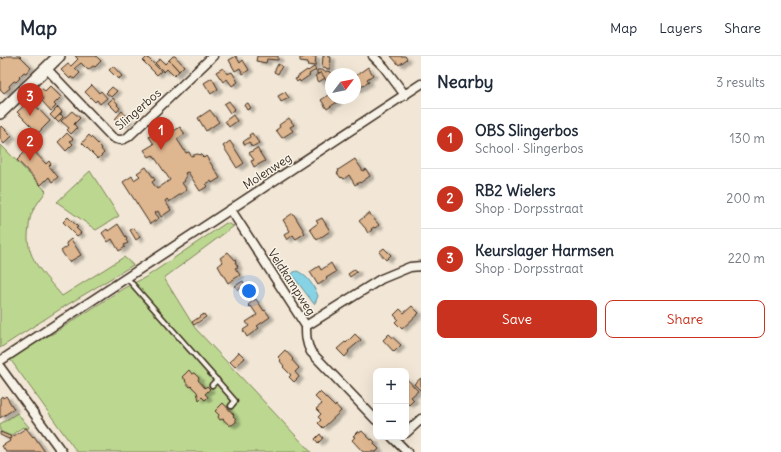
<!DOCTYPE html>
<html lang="en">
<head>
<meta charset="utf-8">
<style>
  :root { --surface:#fff; --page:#f6f6f7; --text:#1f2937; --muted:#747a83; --line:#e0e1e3; --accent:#c8321e }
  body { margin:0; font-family:Delius,sans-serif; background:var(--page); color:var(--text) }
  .controls { position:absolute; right:12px; bottom:12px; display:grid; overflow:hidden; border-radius:8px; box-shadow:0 4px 16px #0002 }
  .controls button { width:36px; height:36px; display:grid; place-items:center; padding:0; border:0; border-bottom:1px solid var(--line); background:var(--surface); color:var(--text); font:20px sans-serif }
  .compass { position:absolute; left:325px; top:12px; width:36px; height:36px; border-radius:50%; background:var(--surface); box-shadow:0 4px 16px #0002; rotate:58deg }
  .you { position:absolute; left:249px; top:235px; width:14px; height:14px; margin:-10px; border:3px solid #fff; border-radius:50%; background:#1a73e8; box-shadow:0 0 0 6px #1a73e833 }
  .badge { display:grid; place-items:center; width:26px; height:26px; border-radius:50%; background:var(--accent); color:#fff; font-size:13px; font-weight:700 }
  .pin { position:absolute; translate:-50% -33px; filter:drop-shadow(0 1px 2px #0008) }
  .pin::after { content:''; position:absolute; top:21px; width:14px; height:12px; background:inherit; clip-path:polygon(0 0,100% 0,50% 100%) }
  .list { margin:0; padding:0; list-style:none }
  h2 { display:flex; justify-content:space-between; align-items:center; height:52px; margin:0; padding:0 16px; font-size:17px }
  h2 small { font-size:13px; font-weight:400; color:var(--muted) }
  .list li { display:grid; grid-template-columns:26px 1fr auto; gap:12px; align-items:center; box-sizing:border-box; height:60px; padding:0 16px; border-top:1px solid var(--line) }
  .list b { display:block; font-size:15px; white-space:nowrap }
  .list p { margin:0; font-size:13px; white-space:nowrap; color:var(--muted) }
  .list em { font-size:13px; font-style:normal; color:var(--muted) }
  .actions { display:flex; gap:8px; padding:12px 16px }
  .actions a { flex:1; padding:9px 0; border:1px solid var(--accent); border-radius:8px; text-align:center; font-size:14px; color:var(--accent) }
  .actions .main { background:var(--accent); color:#fff }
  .map { position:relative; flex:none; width:421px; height:396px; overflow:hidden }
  header { display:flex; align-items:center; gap:24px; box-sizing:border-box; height:56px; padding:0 20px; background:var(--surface); border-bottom:1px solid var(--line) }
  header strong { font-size:19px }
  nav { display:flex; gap:22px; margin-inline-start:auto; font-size:14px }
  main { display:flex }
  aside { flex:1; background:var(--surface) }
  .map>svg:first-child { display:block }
</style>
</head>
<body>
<header>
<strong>Map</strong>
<nav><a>Map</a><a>Layers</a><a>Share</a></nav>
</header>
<main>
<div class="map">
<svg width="421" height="396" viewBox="0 0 421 396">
  <defs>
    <filter id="shadow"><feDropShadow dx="4.5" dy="2.5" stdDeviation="1" flood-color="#0004"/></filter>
  </defs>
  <rect width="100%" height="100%" fill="#f2e7d6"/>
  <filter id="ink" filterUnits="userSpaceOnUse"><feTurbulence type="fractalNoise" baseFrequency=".025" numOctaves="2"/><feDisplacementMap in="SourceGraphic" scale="8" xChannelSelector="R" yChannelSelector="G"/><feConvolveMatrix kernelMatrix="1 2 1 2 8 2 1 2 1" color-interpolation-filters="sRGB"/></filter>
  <g filter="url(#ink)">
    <g fill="#bcd890" stroke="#7c8157">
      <path d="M0,88L46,135C41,143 34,151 31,159C30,163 29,167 29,171C23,201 45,219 62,240L124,201L133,209L62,252L0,292Z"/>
      <path d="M90,115L119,160L96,174L57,146Z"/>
      <path d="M226,167L234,170L164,222L195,272L311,396H77L10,303L28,290L54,277L124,232L146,221Z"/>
      <path d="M17,357L29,371L28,373L26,371L24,372L23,371L10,380L0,375V368Z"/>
    </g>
    <path fill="#87d3e6" stroke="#698f96" d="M297,215C307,219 314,230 318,240L315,247L314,248L293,220L292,218L294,216Z"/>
    <g fill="#deb68f" stroke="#3b2a1e" filter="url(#shadow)">
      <path d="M6,0H20L31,11L26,17L24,16L19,21L20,22L16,26L14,25L9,30L10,32L4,37L0,33V2L1,1L3,3Z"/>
      <path d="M75,0H96L101,5L95,11L93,10L88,14L81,7L75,12L80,17L74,23L71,21L70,23L61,14L68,8L71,10L78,3Z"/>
      <path d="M173,0H175L184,10L179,15L169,4Z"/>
      <path d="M236,0L240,7L243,4L249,14L243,18L240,12L235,15L229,4Z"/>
      <path d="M257,0H278V4L267,3L266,7L256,5Z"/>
      <path d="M304,0H316L315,10L307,9L308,6L300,5V1L303,2Z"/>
      <path d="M323,0L331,1L330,13L322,12Z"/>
      <path d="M391,0H405L407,3L399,9Z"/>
      <path d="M147,1L161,15L157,19L143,5Z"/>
      <path d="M160,3L165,8L169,4L179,15L174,20L167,13L164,16L155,7Z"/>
      <path d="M278,8L282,10L278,18L274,16Z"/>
      <path d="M113,10L122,20L118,23L109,14Z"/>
      <path d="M314,11L316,14L309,18L310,19L300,26L299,24L297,26L295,23L298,22L297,21L307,14L308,15Z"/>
      <path d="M368,11L373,19L367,23L369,26L355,35V20Z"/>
      <path d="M223,12L227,18L232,16L238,26L232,30L227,23L223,26L216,16Z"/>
      <path d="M317,14H321L324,15L325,16L327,15L330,16L331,18V20L329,21L331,25L328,27L321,17L317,18Z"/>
      <path d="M320,17H321L325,22L319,26L315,20Z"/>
      <path d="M212,22L218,33L211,38L204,27Z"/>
      <path d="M92,29L99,37L101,35L107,42L100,48L97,44L95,46L85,36Z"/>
      <path d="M50,30L61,41L54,48L56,50L51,55L42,45L44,43L38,36L41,32L45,35Z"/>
      <path d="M112,31L117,35L111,41L106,37Z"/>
      <path d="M285,36L289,42L281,46L278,40Z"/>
      <path d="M331,37V42H334L337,46L327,53L321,44Z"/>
      <path d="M113,42L118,48L117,49L120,52L117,56L108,47Z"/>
      <path d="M30,44L50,65L38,77L17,56Z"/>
      <path d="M229,45L235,53L230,57L224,48Z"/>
      <path d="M248,47L251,52L247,54L244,49Z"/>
      <path d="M58,51L62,56L55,64L50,59Z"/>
      <path d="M210,54L219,66L206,75L198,62Z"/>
      <path d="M72,55L80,62L74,68L77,72L71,78L67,74L69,72L61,65Z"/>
      <path d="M122,55L129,63L123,69L120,66L118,67L115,63Z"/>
      <path d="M61,58L63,61L58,66L55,63Z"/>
      <path d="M233,59L237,65L229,71L225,65Z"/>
      <path d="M289,62L294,69L290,71L293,75L282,82L276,74L280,71L279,69Z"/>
      <path d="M2,70L12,80L4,88L0,83V71Z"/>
      <path d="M180,71L185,78L177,83L186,97L189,96L191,100L197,98L201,99L204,102L206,100L220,122L212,127L211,125L206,128L208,130L200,135L188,116L185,117L186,119V122L184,123L185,125L182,127L187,134L169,146L167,143L165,145L171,154L161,161L158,155L155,157L159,162L150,168L123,126L132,120L134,124L140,120L137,117L146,111L155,124L152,126L157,133L170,124L153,99L149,101L144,94L154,88L149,81L155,77L160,84Z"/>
      <path d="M67,77L73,83L70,85L73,88L66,95L58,86Z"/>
      <path d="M252,77L259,87L252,91L249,86L245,89L243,86L250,81L249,79Z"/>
      <path d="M89,79L102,92L101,93L104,97L98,103L82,87Z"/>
      <path d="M230,85L244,107L237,112L223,90Z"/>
      <path d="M30,91L46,108L49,105L51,108L49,110L58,121L52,126L49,121L41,129L17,104Z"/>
      <path d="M257,92L265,105L254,111L251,105L254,104L249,97Z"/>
      <path d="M355,103L363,115L366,113L370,120L360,127V126L355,129L349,119L344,123L342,121L341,122L337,117L339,116L338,114Z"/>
      <path d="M293,157L305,177L296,183L293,179L287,184L284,179L290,175L283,164Z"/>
      <path d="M369,157L379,169L375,172L374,171L371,173L372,174L368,177L366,174V173L359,165Z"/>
      <path d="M68,161L78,171L76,172L81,177L77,180L63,166Z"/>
      <path d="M322,162L330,175L317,184L310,173L318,167L316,165Z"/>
      <path d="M118,168L127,183L126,184L128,187L124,189L125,191L119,195L112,183L108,186L102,177L107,173L108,175Z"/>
      <path d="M134,172L140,181L136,184L130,174Z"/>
      <path d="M71,183L81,199L69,206L61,195L68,190L66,187Z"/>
      <path d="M384,192L391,199L386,204L379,196Z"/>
      <path d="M228,196L236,205L235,206L238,211L235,212L240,219L228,227L218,210L223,206L220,202Z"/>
      <path d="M331,207L336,216L326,222L327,223L318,229L310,216L319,210L321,214Z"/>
      <path d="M355,213L357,216L350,221L348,218Z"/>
      <path d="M243,225L245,229L238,234L235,230Z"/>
      <path d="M256,243L264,255L265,254L270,261L257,270L259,272L247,281L243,274L249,270L246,266L257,259L251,250L250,251L248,249Z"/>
      <path d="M412,250L419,257L402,273L395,266L398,263L394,259L400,253L404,257Z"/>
      <path d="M204,258L206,261L194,269L192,266Z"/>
      <path d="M355,278L361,284L348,295L349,296L345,301L337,293L345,286L346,287Z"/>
      <path d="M389,278L401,289L394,296L383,284Z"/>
      <path d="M285,294L293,303L292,304L299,312L295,316L299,321L294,326L289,321L291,319L283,311L284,310L280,305L281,304L278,301Z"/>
      <path d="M239,296L245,302L235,311L230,306Z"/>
      <path d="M189,314L192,318L194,317L199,322L198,324L205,332L207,330L210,333L205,338L208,341L205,344L202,341L199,344L197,336L191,330L190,331L185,325L186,324L182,321Z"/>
      <path d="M406,322L418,335L411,341L414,344L409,349L406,346Z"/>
      <path d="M421,322V335L414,328Z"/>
      <path d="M320,336L335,351L336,349L341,355L323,372L318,367L321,364L318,361L321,358L316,353L322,348L315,341Z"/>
      <path d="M2,340L3,342L6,340L14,353L0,362V342Z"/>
      <path d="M223,347L234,359L233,360L236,363V366L232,369H229L223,363L220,364L218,361L219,359L215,355Z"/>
      <path d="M26,372L33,381L34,380L45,396H6L2,390L10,385L9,383Z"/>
      <path d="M358,375L359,377L362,375L371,384L372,383L375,386L374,388L379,393L376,396H363L352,384L355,381L353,380Z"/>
      <path d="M0,376L10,380L11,382L9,383L0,379Z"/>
      <path d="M320,378L323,382L318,387L315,383Z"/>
    </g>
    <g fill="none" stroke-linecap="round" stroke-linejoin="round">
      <defs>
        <g id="lane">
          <path d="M127,222L235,345L231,350"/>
          <path d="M212,329L217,324"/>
        </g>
        <g id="street">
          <path d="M373,0L384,11L405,39"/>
          <path d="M46,12L112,81C118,85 122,85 128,81L213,0"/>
          <path d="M231,154L306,270C306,279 306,287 311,296L376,364"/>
          <path d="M306,270L381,223L410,211L421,210"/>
          <path d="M0,305L421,28"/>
          <path d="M0,311L62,396"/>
          <path d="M406,377L421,363"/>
          <path d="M392,381L407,396"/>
        </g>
        <path id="secondary" d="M0,57L59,0"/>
      </defs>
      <use href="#lane" stroke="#3b2a1e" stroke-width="7"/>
      <use href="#street" stroke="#3b2a1e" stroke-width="11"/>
      <use href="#secondary" stroke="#3b2a1e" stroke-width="14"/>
      <use href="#lane" stroke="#f7f3e8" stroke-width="4"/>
      <use href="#street" stroke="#f7f3e8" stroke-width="8"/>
      <use href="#secondary" stroke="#f7f3e8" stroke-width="11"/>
    </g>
  </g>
  <g text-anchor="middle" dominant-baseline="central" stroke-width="3" stroke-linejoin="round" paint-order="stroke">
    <g font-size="12" fill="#3b2a1e" stroke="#f7f3e8">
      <text transform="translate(138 53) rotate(-41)">Slingerbos</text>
      <text transform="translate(267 115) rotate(-33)">Molenweg</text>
      <text transform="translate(292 226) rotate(57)">Veldkampweg</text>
    </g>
  </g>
</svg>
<div class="controls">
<button>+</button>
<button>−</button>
</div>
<svg class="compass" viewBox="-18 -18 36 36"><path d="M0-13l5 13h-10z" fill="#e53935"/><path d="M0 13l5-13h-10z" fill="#747a83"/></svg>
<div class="you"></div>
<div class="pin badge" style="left:161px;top:94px">1</div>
<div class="pin badge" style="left:30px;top:105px">2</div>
<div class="pin badge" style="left:30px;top:60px">3</div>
</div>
<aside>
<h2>Nearby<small>3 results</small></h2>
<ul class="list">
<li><span class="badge">1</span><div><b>OBS Slingerbos</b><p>School · Slingerbos</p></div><em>130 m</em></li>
<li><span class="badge">2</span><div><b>RB2 Wielers</b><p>Shop · Dorpsstraat</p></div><em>200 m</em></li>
<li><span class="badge">3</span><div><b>Keurslager Harmsen</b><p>Shop · Dorpsstraat</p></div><em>220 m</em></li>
</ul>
<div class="actions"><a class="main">Save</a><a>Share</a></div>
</aside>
</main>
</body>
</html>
